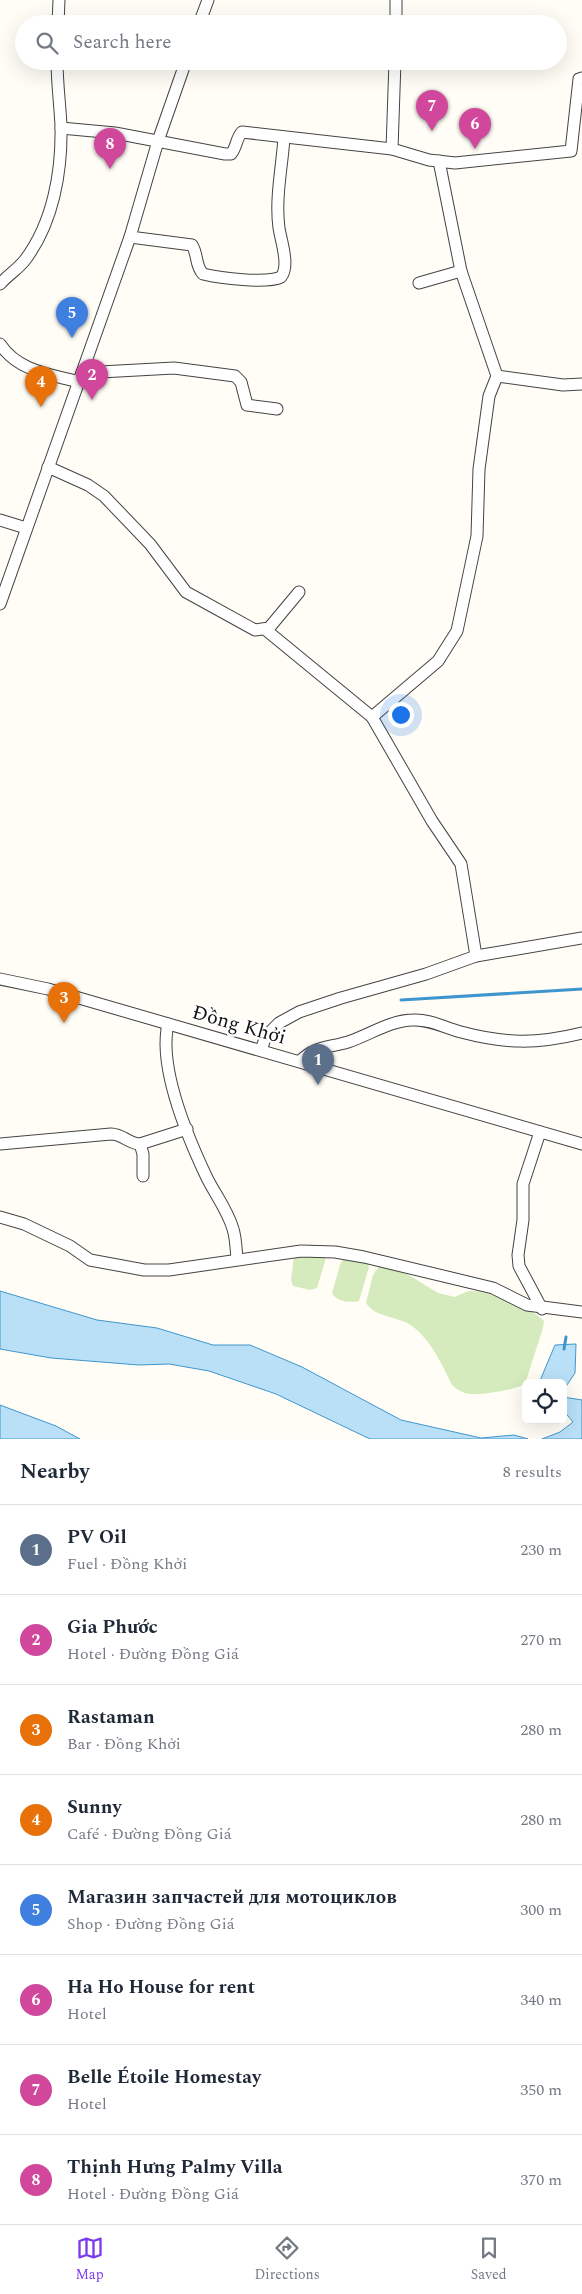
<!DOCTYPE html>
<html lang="en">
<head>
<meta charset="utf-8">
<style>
  :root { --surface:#fff; --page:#f6f6f7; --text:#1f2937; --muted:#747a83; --line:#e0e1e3; --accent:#7c3aed }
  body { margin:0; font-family:Spectral,serif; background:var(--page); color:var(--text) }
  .controls { position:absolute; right:15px; bottom:15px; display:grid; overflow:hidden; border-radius:8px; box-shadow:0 5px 20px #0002 }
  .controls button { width:45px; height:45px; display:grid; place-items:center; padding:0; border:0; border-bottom:1px solid var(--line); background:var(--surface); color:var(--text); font:25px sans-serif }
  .you { position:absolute; left:400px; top:714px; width:18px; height:18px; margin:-12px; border:4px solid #fff; border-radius:50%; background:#1a73e8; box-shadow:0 0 0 8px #1a73e833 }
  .badge { display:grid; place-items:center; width:32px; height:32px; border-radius:50%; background:var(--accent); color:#fff; font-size:16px; font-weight:700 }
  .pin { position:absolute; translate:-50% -41px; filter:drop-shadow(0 1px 2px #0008) }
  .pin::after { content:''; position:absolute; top:26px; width:18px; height:15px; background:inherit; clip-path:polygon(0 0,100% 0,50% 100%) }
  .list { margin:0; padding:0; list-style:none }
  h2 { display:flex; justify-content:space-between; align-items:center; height:65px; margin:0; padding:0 20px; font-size:21px }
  h2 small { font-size:16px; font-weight:400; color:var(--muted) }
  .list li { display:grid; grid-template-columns:32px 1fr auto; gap:15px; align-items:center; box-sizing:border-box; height:90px; padding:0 20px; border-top:1px solid var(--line) }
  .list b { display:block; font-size:19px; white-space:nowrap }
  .list p { margin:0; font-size:16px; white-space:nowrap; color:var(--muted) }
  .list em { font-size:16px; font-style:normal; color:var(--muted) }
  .icon { flex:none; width:28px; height:28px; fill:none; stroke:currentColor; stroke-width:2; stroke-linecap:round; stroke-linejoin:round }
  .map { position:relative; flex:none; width:582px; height:1439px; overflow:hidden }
  .search { position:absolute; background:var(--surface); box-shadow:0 5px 20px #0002; left:15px; right:15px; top:15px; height:55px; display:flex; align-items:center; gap:12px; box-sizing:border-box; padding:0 18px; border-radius:28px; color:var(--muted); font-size:19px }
  .sheet { height:785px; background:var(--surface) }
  nav { display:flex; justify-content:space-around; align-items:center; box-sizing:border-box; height:70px; border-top:1px solid var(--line); background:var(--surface); font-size:14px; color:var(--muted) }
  nav a { display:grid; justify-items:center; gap:2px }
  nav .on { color:var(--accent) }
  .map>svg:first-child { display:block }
</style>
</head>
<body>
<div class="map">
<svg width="582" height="1439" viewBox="0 0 582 1439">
  <rect width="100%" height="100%" fill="#fffdf5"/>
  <g fill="#d5ebbd">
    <path d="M322,1254L326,1258L317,1288L310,1290L293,1286L291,1280L294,1256Z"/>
    <path d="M351,1258L368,1264L369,1267L359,1301C350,1303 337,1302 332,1293L341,1262L344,1259Z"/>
    <path d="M380,1265L402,1271L438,1293L455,1297C459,1295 465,1292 470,1291C488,1290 532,1308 544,1321L543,1328L525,1384C515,1390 481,1395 470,1394C462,1393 458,1390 452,1385C442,1364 428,1334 407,1323C393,1316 374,1316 366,1303L373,1275Z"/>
  </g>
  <g fill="#b9e0f7" stroke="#3f96cf">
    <path d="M0,1291L97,1320L157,1328L213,1345H250L302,1367L401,1420L481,1438L514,1435L528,1439H370L276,1394L209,1371L169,1364L139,1365L51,1358L0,1349Z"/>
    <path d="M576,1344L575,1373L563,1391V1383H539L555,1345Z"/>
    <path d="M563,1397L582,1400V1439H542L560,1432L573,1422L563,1410Z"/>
    <path d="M0,1405L56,1426L80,1439H0Z"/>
  </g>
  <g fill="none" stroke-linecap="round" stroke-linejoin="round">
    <g stroke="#3f96cf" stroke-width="3">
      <path d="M401,1000L582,989"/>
      <path d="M564,1349L566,1337"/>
    </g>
    <defs>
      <g id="street">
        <path d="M58,24L59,0"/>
        <path d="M199,24L208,0"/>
        <path d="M396,24V0"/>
        <path d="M61,128L115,133L225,154H231C237,147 236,138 242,132L392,149L429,160L455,163L571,151L579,79L582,78"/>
        <path d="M392,149L395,61"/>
        <path d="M130,237L192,245C198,254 195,266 203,274C220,278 266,284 281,277C290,266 281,241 279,228C275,199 282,167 284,138"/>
        <path d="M461,271L497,376L563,385L582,384"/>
        <path d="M419,283L461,271L439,161"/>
        <path d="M0,284C8,275 18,269 25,260C53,223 62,172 61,126C60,104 57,83 57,61"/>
        <path d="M0,344C18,371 49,374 79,382"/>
        <path d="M82,373L174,368L235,376L241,382L247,405L277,409"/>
        <path d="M48,467L88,485L104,496L150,544L186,592L255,630L269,628L299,592"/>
        <path d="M0,520L26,528"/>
        <path d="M0,604L130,237L158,141L186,61"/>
        <path d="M266,630L372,717L438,661L457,631L477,536L479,469L489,396L497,376"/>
        <path d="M372,717L432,821L461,864L476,956"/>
        <path d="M0,979L48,989L582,1144"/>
        <path d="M168,1024C158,1068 188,1138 207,1178C215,1194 228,1211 233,1229C236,1238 236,1250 237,1259"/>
        <path d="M261,1050L266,1036L279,1023L299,1012L341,998L426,974L476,956L582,938"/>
        <path d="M300,1061C315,1046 328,1048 348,1042C369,1035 391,1020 413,1020C430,1019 445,1028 461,1032C506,1044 537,1044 582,1033"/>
        <path d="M540,1132L523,1184V1220L518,1255L519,1266L542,1309"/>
        <path d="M0,1144L111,1134C123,1134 129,1144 140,1144L187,1129"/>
        <path d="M140,1144L143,1154V1176"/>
        <path d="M0,1217L24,1224L70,1246L90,1260L144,1270H169L301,1251L335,1252L364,1257L493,1288L527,1305L582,1312"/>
      </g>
    </defs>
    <use href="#street" stroke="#444" stroke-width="13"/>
    <use href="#street" stroke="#fff" stroke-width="11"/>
  </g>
  <g text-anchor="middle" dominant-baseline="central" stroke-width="5" stroke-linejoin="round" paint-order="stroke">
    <g font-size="20" fill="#111" stroke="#fff">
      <text transform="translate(239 1025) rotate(16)">Đồng Khởi</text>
    </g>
  </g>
</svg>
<div class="controls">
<button><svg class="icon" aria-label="locate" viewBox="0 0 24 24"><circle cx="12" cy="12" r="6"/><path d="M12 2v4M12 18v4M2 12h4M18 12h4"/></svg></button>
</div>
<div class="you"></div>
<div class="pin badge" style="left:318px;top:1085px;background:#5c6f8a">1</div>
<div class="pin badge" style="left:92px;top:400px;background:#d1479c">2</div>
<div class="pin badge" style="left:64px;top:1023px;background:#e8710a">3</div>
<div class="pin badge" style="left:41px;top:407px;background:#e8710a">4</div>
<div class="pin badge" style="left:72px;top:338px;background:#3f7fe0">5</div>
<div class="pin badge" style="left:475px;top:149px;background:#d1479c">6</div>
<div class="pin badge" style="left:432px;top:131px;background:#d1479c">7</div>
<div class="pin badge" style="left:110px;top:169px;background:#d1479c">8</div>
<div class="search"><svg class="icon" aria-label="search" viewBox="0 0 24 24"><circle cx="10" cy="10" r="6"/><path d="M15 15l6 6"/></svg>Search here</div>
</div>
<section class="sheet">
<h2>Nearby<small>8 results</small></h2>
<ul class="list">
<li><span class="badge" style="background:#5c6f8a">1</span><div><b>PV Oil</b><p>Fuel · Đồng Khởi</p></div><em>230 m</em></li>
<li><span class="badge" style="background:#d1479c">2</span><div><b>Gia Phước</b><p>Hotel · Đường Đồng Giá</p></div><em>270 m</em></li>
<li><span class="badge" style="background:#e8710a">3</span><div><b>Rastaman</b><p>Bar · Đồng Khởi</p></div><em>280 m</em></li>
<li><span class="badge" style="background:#e8710a">4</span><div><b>Sunny</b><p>Café · Đường Đồng Giá</p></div><em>280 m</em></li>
<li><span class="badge" style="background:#3f7fe0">5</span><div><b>Магазин запчастей для мотоциклов</b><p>Shop · Đường Đồng Giá</p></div><em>300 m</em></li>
<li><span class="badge" style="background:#d1479c">6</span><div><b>Ha Ho House for rent</b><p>Hotel</p></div><em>340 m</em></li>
<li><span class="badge" style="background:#d1479c">7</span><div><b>Belle Étoile Homestay</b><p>Hotel</p></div><em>350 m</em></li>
<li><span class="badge" style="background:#d1479c">8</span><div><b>Thịnh Hưng Palmy Villa</b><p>Hotel · Đường Đồng Giá</p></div><em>370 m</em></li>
</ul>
</section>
<nav>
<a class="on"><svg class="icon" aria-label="map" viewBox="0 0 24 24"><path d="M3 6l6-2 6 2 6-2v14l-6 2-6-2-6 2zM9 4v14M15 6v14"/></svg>Map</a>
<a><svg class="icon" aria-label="directions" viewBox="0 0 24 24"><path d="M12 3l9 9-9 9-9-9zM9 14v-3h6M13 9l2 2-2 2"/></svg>Directions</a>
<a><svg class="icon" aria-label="saved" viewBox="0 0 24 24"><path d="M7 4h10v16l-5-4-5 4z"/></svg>Saved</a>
</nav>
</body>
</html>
